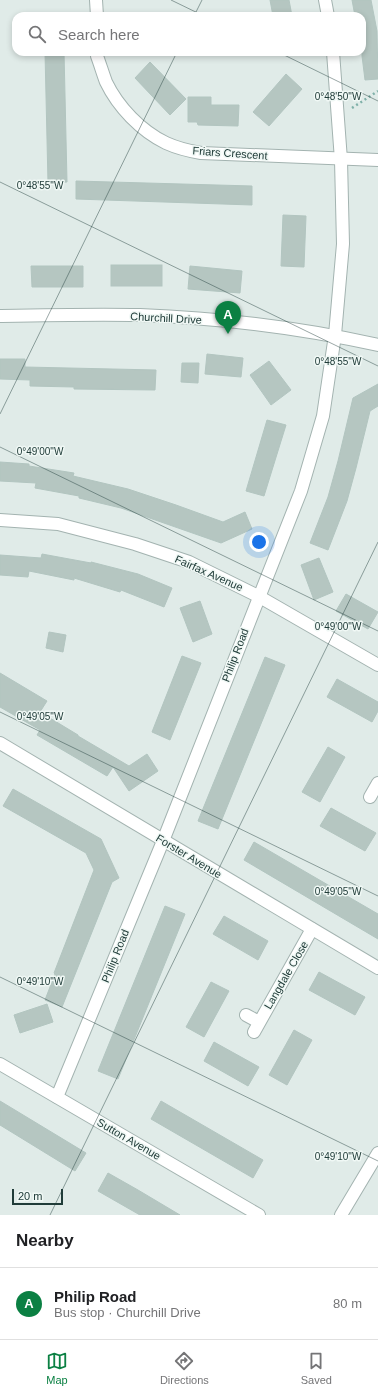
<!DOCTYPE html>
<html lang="en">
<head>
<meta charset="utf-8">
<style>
  :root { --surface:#fff; --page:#f2f2f2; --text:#202124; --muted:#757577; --line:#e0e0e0; --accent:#0b8043 }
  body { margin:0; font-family:Arial,sans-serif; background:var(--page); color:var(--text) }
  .scale { position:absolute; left:12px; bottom:10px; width:51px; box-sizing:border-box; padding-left:4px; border:2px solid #203c39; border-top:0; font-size:11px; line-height:14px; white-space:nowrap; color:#203c39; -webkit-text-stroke:3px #f0f8f5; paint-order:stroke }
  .you { position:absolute; left:259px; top:542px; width:14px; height:14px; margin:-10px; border:3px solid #fff; border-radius:50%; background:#1a73e8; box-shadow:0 0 0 6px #1a73e833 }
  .badge { display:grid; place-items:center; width:26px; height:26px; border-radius:50%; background:var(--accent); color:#fff; font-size:13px; font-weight:700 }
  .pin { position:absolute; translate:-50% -33px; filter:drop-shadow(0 1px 2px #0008) }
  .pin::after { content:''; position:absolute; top:21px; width:14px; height:12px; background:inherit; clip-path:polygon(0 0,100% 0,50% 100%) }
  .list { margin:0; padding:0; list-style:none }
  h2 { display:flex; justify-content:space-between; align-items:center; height:52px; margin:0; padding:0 16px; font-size:17px }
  h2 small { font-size:13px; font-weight:400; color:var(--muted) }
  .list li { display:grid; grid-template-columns:26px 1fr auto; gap:12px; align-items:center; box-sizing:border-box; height:72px; padding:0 16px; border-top:1px solid var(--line) }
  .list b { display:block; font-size:15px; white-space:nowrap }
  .list p { margin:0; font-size:13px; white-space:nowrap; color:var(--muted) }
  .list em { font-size:13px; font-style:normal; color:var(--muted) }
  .icon { flex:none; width:22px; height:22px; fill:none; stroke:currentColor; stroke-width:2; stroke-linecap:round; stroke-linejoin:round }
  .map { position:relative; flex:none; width:378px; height:1215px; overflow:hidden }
  .search { position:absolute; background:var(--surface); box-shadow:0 2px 6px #0003; left:12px; right:12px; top:12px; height:44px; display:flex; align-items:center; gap:10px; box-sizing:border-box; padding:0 14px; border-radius:12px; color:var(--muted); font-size:15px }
  .sheet { height:124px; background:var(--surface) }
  nav { display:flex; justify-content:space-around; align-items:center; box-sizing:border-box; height:56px; border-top:1px solid var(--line); background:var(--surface); font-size:11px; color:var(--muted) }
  nav a { display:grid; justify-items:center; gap:2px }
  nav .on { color:var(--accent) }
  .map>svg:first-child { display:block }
</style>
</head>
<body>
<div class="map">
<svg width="378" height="1215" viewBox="0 0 378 1215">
  <rect width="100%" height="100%" fill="#e0ebe8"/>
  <g fill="#b5c6c1" stroke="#b2c5c0">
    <path d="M270,0H289L292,16H273Z"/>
    <path d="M352,0H371L377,31L378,79L365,80L362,56V16H355Z"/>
    <path d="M45,52H64L67,182L48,183Z"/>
    <path d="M150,62L186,99L170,115L135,78Z"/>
    <path d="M286,74L302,89L269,126L253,112Z"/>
    <path d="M188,97H211V105H239L238,126L198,125L197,122H188Z"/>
    <path d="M76,181L252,186V205L76,199Z"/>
    <path d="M283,215L306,216L304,267L281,266Z"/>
    <rect x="111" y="265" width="51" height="21"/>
    <path d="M31,266H83V287H32Z"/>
    <path d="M190,266L242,271L240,293L188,289Z"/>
    <path d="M207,354L243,358L241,377L205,374Z"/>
    <path d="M0,359H25V367L156,370L155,390L74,389V387L30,386V380L0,379Z"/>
    <path d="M269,361L291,390L271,405L250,375Z"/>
    <path d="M182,363H199L198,383L181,382Z"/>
    <path d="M378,384V406L370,411L356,468L347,501L328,550L310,543L328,497L338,461L353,398Z"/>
    <path d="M267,420L286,425L264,496L246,491Z"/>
    <path d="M0,462L29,464V466L74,473L73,476L128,489L176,505L223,522L245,512L252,529L221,543L121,508L79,498V496L35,488L36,483L0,481Z"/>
    <path d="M42,554L91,563V562L138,574L172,588L164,607L121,590L120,592L74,578V580L29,571L28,577L0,575V555L41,558Z"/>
    <path d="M319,558L333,592L314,600L301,565Z"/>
    <path d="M346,594L378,612L368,629L336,611Z"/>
    <path d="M200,601L212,634L193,642L180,608Z"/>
    <path d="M49,632L66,635L63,652L46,648Z"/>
    <path d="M182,656L201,663L170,740L152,732Z"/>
    <path d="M265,657L285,665L218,829L198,821Z"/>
    <path d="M0,673L47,701L40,712L78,735V736L129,766L147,754L158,771L129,791L113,767L107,776L37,735L40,730L0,707Z"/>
    <path d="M337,679L378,702V711L372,722L327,697Z"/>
    <path d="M328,747L345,757L320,802L302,792Z"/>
    <path d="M13,789L101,839L119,878L112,882L62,1007L45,1000L55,974L54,973L94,870L86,853L3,806Z"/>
    <path d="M331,808L376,833L365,851L320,826Z"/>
    <path d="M254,842L378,914V939L244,860Z"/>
    <path d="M165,906L185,914L118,1079L98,1071Z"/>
    <path d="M224,916L268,941L258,960L213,934Z"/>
    <path d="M319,972L365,997L355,1015L309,990Z"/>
    <path d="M211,982L229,991L204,1037L186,1027Z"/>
    <path d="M47,1004L53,1022L20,1033L14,1015Z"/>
    <path d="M294,1030L312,1040L287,1085L269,1075Z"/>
    <path d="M214,1042L259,1067L248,1086L204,1061Z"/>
    <path d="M0,1101L86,1153L75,1171L0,1125Z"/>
    <path d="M161,1101L263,1160L253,1178L151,1119Z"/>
    <path d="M108,1173L138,1190L180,1215H140L98,1191Z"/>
  </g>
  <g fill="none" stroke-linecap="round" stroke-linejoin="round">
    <defs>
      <g id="street">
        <path d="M96,0L97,16"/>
        <path d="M325,0L328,16"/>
        <path d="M97,52V56C100,64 103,74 106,82C118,107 141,131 166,143C177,148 189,151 201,153L378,160"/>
        <path d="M0,316C47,315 93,314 140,315C218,318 302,328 378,345"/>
        <path d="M0,520L58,524L135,544L189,562L258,596L378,665"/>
        <path d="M0,743L378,968"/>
        <path d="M370,797L378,783"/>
        <path d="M246,1015L259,1022"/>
        <path d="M254,1032L312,929"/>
        <path d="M0,1064L259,1215"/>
        <path d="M57,1097L163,841L301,491L323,416L335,335L343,244L341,160L333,52"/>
        <path d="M341,1215L378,1153"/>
      </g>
    </defs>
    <use href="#street" stroke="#a3b3b0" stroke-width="14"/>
    <path stroke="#7fb0a8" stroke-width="2.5" stroke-dasharray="2 3" stroke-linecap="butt" d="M352,108L378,91"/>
    <use href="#street" stroke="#fff" stroke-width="12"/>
  </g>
  <path fill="none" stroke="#203c39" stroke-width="1" stroke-opacity="0.45" d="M171,0L204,16M194,16L202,0M278,52L378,101M0,182L378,366M0,414L177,52M0,447L378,631M0,712L378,896M0,977L378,1161M50,1215L378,542"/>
  <g text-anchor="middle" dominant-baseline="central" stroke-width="3" stroke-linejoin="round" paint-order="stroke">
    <g font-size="11" fill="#203c39" stroke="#f0f8f5">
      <text transform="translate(230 153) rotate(4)">Friars Crescent</text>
      <text transform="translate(166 318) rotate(3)">Churchill Drive</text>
      <text transform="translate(209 573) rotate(24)">Fairfax Avenue</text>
      <text transform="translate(235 655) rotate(-69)">Philip Road</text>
      <text transform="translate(189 856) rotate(31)">Forster Avenue</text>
      <text transform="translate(115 956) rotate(-68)">Philip Road</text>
      <text transform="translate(286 975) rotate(-60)">Langdale Close</text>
      <text transform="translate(129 1139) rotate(30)">Sutton Avenue</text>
    </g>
  </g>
  <g font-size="10" text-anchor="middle" fill="#203c39" stroke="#f0f8f5" stroke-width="3" stroke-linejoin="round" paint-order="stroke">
    <text x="338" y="100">0°48'50"W</text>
    <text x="40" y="189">0°48'55"W</text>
    <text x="338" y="365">0°48'55"W</text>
    <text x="40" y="455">0°49'00"W</text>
    <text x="338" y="630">0°49'00"W</text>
    <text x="40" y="720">0°49'05"W</text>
    <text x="338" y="895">0°49'05"W</text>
    <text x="40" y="985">0°49'10"W</text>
    <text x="338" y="1160">0°49'10"W</text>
  </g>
</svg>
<div class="scale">20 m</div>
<div class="you"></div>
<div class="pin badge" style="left:228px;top:334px">A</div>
<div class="search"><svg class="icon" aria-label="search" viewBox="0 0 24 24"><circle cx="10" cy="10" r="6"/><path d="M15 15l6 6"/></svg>Search here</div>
</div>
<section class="sheet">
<h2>Nearby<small></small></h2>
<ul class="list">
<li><span class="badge">A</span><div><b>Philip Road</b><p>Bus stop · Churchill Drive</p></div><em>80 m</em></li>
</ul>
</section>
<nav>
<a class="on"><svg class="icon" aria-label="map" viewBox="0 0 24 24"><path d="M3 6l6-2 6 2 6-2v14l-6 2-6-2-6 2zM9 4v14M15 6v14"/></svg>Map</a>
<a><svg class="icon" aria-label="directions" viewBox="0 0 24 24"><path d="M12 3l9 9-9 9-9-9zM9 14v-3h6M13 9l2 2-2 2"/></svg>Directions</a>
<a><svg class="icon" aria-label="saved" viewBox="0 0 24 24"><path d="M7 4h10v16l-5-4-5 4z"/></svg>Saved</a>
</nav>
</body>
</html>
